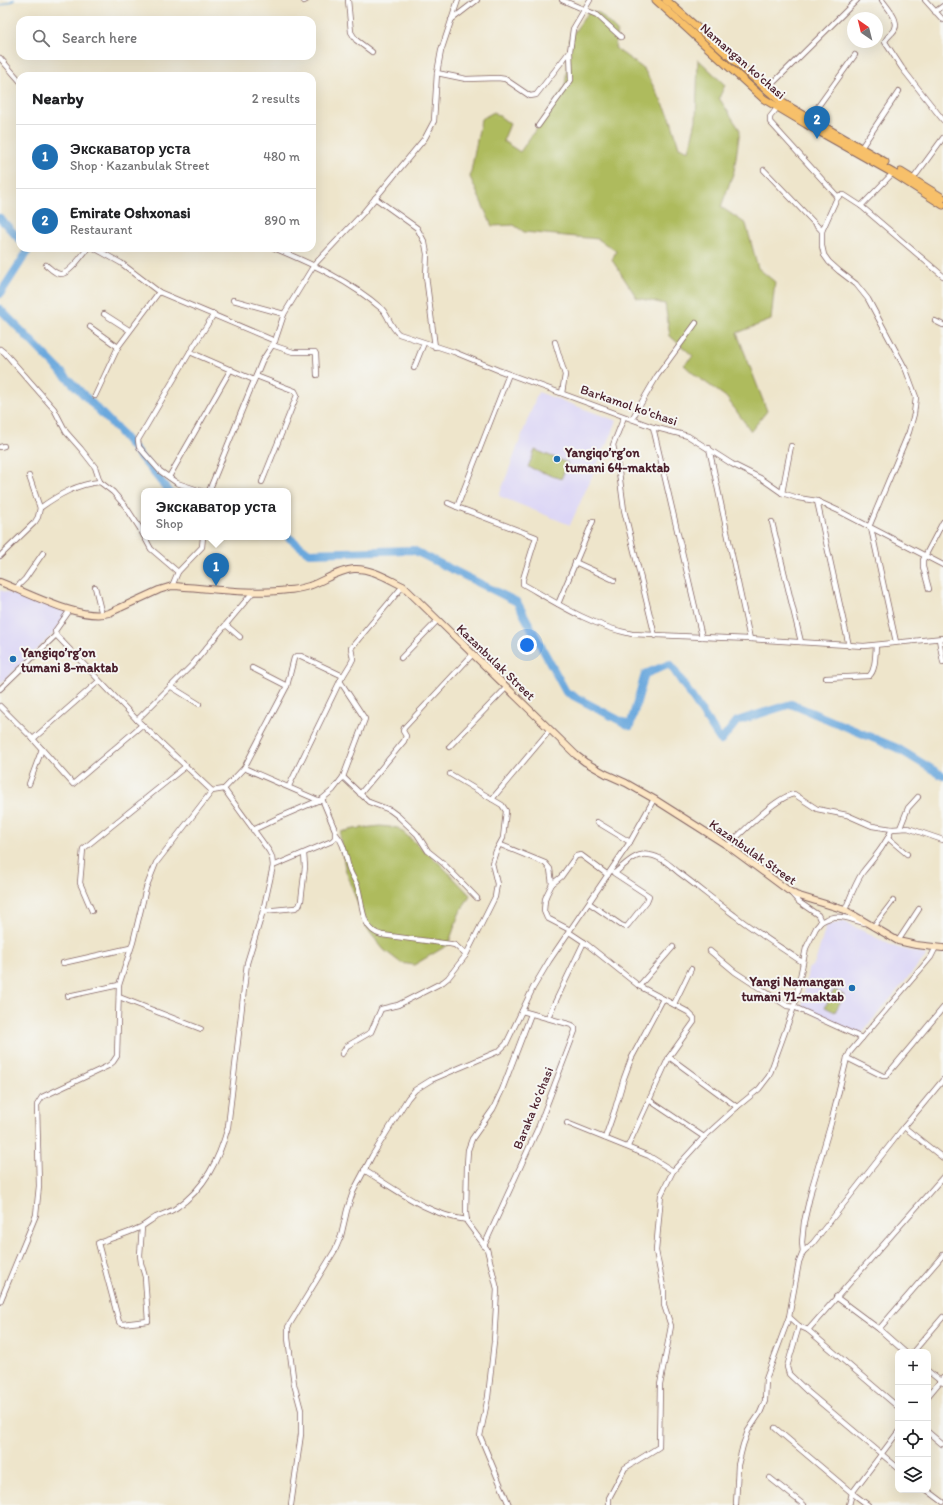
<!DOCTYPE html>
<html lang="en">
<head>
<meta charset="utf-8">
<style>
  :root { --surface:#fff; --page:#f2f2f2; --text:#202124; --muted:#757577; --line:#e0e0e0; --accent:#1f6fb2 }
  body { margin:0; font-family:Itim,sans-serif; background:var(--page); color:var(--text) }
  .controls { position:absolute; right:12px; bottom:12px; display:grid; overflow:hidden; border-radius:8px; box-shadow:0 4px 16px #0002 }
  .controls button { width:36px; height:36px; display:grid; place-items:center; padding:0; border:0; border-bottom:1px solid var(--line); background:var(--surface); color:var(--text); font:20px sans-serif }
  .compass { position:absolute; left:847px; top:12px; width:36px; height:36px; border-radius:50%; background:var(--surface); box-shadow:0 4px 16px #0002; rotate:325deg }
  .you { position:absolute; left:527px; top:645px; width:14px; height:14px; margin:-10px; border:3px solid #fff; border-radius:50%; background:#1a73e8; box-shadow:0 0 0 6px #1a73e833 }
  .badge { display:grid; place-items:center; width:26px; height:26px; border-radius:50%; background:var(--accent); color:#fff; font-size:13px; font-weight:700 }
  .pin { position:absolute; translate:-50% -33px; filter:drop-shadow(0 1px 2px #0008) }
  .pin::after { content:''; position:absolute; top:21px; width:14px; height:12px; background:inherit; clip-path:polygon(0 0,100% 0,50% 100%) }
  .popup { position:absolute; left:141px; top:488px; width:150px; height:52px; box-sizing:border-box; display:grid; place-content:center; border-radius:8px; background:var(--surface); filter:drop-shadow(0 1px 3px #0005); font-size:13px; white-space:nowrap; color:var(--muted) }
  .popup b { font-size:15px; color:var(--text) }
  .popup::after { content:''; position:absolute; left:50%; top:100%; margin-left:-8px; border:8px solid transparent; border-top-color:var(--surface) }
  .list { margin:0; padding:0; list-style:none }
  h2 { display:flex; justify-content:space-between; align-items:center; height:52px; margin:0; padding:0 16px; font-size:17px }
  h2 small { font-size:13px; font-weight:400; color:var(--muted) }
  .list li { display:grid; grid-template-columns:26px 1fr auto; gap:12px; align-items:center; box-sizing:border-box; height:64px; padding:0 16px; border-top:1px solid var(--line) }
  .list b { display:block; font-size:15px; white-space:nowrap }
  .list p { margin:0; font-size:13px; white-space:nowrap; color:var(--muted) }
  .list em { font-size:13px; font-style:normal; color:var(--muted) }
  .icon { flex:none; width:22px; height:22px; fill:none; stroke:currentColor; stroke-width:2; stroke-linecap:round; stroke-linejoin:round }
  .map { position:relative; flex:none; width:943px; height:1505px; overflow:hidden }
  .search { position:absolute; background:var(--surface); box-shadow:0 4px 16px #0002; left:16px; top:16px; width:300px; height:44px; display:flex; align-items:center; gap:10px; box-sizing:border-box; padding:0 14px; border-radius:12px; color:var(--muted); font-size:15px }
  .panel { position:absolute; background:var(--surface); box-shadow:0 4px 16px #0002; left:16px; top:72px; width:300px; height:180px; border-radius:12px }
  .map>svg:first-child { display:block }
</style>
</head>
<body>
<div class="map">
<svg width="943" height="1505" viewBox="0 0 943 1505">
  <rect width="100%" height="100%" fill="#f6f6f2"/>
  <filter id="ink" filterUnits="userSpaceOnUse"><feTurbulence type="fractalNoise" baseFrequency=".025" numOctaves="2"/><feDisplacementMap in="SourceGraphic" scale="8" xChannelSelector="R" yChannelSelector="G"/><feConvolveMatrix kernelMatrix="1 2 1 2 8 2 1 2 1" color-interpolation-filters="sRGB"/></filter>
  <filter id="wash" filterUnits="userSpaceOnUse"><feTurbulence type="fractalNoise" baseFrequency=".012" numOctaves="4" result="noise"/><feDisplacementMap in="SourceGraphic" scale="16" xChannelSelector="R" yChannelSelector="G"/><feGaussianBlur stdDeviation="0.9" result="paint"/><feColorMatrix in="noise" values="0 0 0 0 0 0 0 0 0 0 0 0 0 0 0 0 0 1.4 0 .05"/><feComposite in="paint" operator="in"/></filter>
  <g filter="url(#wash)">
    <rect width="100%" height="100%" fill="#eee5cb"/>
    <g fill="#dcd6f6">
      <path d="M538,392L617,421L570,525L499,496Z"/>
      <path d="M0,590L69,612L53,634L0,684Z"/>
      <path d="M843,921L895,947L927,955L860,1035L802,1008L808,969L815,963L826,926Z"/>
    </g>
    <g fill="#aebb5d" stroke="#7c6d44">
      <path d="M589,11L599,13L617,31L615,48L644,69L670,117L679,147L689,151L696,120L698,59L725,85L719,98L740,130L734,171L721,207L746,224L758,268L775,282L771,320L737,333L767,411L751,431L726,397L695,375L684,365L693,356L670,336L665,304L637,298L612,260L616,251L598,239L524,232L514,225L492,226L470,177L481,119L494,112L510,124L503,141L520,152L565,87L570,38Z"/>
      <path d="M535,450L568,463L561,479L528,467Z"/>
      <path d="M380,826L398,828L440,864L470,895L459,914L448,945L414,965L401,963L384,950L367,929L345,868L340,838L341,832L354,829Z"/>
      <path d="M834,990L844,995L835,1012L825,1007Z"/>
    </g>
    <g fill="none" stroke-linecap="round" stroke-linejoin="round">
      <path stroke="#6ba8dd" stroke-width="1.5" d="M0,6L14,0"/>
      <g stroke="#6ba8dd" stroke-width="8">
        <path d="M0,218L20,240"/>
        <path d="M0,294L29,249L28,248"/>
        <path d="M0,309L117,429L169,491"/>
        <path d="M288,537L309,553L413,550L517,602L566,692L630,726L645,674L670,664L721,741L737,721L791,704L897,748L943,776"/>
      </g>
    </g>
  </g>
  <g filter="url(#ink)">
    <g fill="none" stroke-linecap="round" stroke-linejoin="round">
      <defs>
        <g id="minor">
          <path d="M348,0L351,32L356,40L372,52"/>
          <path d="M562,0L597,15L621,37"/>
          <path d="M882,0C888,9 903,23 892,33C889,36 886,38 885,42L902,68L943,120"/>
          <path d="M925,0L943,20"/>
          <path d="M304,1L306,0"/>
          <path d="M935,12L943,6"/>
          <path d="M451,20L477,0"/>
          <path d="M0,58L20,81"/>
          <path d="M437,73L466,79L498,78L505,79L530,96L536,95L570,51L573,29L590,0"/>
          <path d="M766,90L857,0"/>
          <path d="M778,107L770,117V122L838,197"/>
          <path d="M809,119L855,55"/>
          <path d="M538,126L571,80L570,51"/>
          <path d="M861,148L899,91"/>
          <path d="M764,170L822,231"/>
          <path d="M913,179L943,138"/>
          <path d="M375,198L417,228L425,243L427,254L426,276L435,347"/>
          <path d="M861,206L943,276"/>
          <path d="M94,248L121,263L159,292L275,341L284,314L314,265L363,213L425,138L434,121L437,73L441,51L458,0"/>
          <path d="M274,248C312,264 350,281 382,309C389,316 390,327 399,334L454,352L498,370L653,427L688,436L732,464L762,479L782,493L798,498L817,501L839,511L943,565"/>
          <path d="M46,265C50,268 55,274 60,274C69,275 83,254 88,248"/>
          <path d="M233,300L284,314"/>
          <path d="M104,314L129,330"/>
          <path d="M214,314L190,352L254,380"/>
          <path d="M935,321L943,325"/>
          <path d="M90,327L118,347"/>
          <path d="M555,342L565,375L562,393"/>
          <path d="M272,345L293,352H315L316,354L317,375"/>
          <path d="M0,349L5,353L54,409L66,432L81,449L95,467L100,482"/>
          <path d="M190,352L138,440L139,447L160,471L177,483L201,491"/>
          <path d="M414,368L424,343"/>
          <path d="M509,374L457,507L536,537L523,579V584C558,604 592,626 632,634L750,639L864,646L943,638"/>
          <path d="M256,376L295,391L297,395L262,482"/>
          <path d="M95,396L118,347L159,292"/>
          <path d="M624,417L613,445L619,472L624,510L655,636"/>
          <path d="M632,419L657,376L696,323"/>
          <path d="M653,427L702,637"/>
          <path d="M0,447L4,446"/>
          <path d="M709,448L750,639"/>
          <path d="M29,476L40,508"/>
          <path d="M169,477L231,369"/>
          <path d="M209,491L262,361L275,341"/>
          <path d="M782,493L791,446"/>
          <path d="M817,501L849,646"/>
          <path d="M448,503L457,507"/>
          <path d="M772,522L801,642"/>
          <path d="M869,527L909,432L914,414L916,397L906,370L868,299L856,284L839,271L829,262L824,255L822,246V231L836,200L840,195H844L861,206L893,173"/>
          <path d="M871,528L896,642"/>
          <path d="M0,556L35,522L38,517L40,508C58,495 77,484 100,482L113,492L126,507L139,527L151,549L178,572L172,586"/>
          <path d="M575,562L614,580"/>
          <path d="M178,572L202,547L203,537"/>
          <path d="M95,587L102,615"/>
          <path d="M16,588L25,579L43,553"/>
          <path d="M929,589L923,567V560L943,522"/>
          <path d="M558,604L593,521"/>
          <path d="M70,610L55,631L56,635L137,720L212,791"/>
          <path d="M226,625L240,637"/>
          <path d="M939,639L943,662"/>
          <path d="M401,658L438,620"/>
          <path d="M252,668L287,686"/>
          <path d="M826,678L869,676C876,671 875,655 876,646"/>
          <path d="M170,686L199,704"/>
          <path d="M0,689L56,635"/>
          <path d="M0,706L33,739L73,784L142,725"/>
          <path d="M137,720L192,665L254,591"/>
          <path d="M33,739L99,681"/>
          <path d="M449,747L506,688"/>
          <path d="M244,768L320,801"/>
          <path d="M343,777L369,802L390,810L398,816L417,834L428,851L443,863L477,898"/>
          <path d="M29,784L42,749"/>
          <path d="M289,786L340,681L351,663L353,659L351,648L403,586"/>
          <path d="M360,794L404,741L406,736L403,731L404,728L472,655"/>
          <path d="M492,799L550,730"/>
          <path d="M597,822L630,842"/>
          <path d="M900,828L908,808L918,797"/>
          <path d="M253,830L280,817L322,799L333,790L343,777L365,719L340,681"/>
          <path d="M336,834C345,844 345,856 349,868C351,875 356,881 358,888C363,905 361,930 382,935L450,944L455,945L466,955"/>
          <path d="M888,838L907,854"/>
          <path d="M501,845L545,863L550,869L552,884"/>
          <path d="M728,846C741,833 776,797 794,794L817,809L847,815L872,826L892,829L908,828L943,840"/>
          <path d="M273,866L332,841L335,838V830L322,799"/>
          <path d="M615,873C624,865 636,852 649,855C660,856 670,865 678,872C697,886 715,901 734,915C756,932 780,947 802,962"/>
          <path d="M589,903L621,925L626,927L628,925L647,901L649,896L614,873"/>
          <path d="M845,910C850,898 855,884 862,873C873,859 885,846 892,829"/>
          <path d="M92,911L80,883L83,849L186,766"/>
          <path d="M263,911L295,908L299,906L301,901L305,867L304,854"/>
          <path d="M821,922C838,912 847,919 865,923"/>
          <path d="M873,927L893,901"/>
          <path d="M570,930L547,918L544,911L545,899L547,894L552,884L561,877L576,856L581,855L608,875"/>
          <path d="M569,932L584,942L639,986L688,1012L694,1018V1022L669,1057L628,1146"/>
          <path d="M898,941L919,909"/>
          <path d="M710,951L735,972L787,1006L794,1007L862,1038"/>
          <path d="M63,963L130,948"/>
          <path d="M639,986L673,947"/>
          <path d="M68,996L119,985"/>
          <path d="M119,997L201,1029"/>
          <path d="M674,1004L691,969"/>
          <path d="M548,1017L584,942"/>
          <path d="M342,1054L347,1046L371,1032L381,1009L398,1005L443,982L448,978L466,955L495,897L497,884L492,863L496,851L503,838L506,811L502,805L450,774"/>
          <path d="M669,1057L737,1107"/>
          <path d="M847,1058L883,1076H886L943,1008"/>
          <path d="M649,1100L704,1137"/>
          <path d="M567,1123L649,1156L673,1171"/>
          <path d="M904,1127L943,1158"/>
          <path d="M605,1138L615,1109L624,1078L631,1059L663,999"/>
          <path d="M364,1170C397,1190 428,1215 467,1220"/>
          <path d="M142,1227L140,1255L141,1263L145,1277L148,1321L122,1324L119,1322L98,1243C112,1238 127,1234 141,1227C146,1224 151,1220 156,1217C163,1214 170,1212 176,1208C205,1189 219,1159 228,1127L247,963L263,911L273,866L272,857L269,851L224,789"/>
          <path d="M484,1246L538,1128L575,1031V1028L572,1025L522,1011"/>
          <path d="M803,1252L802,1242L804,1222L812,1187L831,1123L847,1058L850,1052L931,957L936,947"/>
          <path d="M836,1297L879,1329"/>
          <path d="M0,1302L36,1215L39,1186L37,1105L42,1097L108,1066L113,1062L117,1056L119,985L133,942L146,888L156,863L212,791L224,789L244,768L287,686L294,658L296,656H301L343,676"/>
          <path d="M789,1317L799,1326L808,1330L898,1407"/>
          <path d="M799,1326L787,1367L789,1374L808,1392L898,1468"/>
          <path d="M808,1330L943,1177"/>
          <path d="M905,1352L879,1329L943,1255"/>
          <path d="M913,1352L943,1317"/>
          <path d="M928,1371L943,1383"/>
          <path d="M928,1396L943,1378"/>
          <path d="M775,1428L852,1493L868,1505"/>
          <path d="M928,1432L942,1444"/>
          <path d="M770,1478L804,1505"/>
          <path d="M927,1490L943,1502"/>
          <path d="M291,1505L301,1434V1410L294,1384L288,1338V1327L335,1250L341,1236L347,1210L353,1192L372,1156L408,1098L415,1090L431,1080L499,1051L506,1044L533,988L549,961L630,842L654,799"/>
          <path d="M509,1505L480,1436L488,1397L494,1342L497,1289L487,1249L467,1222L466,1213L467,1165L468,1150L472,1139L493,1109L502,1090L531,1014"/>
          <path d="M609,1505V1498L625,1468L659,1447L660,1385L671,1326L664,1305V1291L656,1251L661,1195L673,1171L704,1137L737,1107L759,1089L769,1076L794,1007L806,948L816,928L821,922L818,915L799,902L791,893"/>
          <path d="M736,1505L738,1465L743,1445L748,1431L760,1413L765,1401L766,1379L789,1317L799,1262L803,1252L813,1243L904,1127L943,1080"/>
          <path d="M849,1505L852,1493L898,1432"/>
        </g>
        <path id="secondary" d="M0,582C29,593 80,621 109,613L159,590L172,586C208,588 253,595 288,590C294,590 302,588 309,586C324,581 338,570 354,569C371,568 388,579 403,586L576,755L585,762L606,774L626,783L654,799L728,846L789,891L796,895L845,910L898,941L916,945L943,948"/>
        <g id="primary">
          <path d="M656,0L764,99L806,124L893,173L943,205"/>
          <path d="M666,0L781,102L885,162"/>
          <path d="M901,172L943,198"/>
        </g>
      </defs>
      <use href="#minor" stroke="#836463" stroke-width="6"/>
      <use href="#secondary" stroke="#836463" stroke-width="8"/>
      <use href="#primary" stroke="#836463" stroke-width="9"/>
      <use href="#minor" stroke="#fff" stroke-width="4.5"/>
      <use href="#secondary" stroke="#fce6c4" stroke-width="6"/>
      <use href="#primary" stroke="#f7c06b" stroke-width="7"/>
    </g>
  </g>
  <g fill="#1f6fb2" stroke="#f6f6f2" stroke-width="1.5">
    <circle cx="557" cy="459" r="4"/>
    <circle cx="13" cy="659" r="4"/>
    <circle cx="852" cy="988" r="4"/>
  </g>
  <g text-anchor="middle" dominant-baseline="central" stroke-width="4" stroke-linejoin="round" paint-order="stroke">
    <g font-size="13" fill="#4a1f2b" stroke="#f6f6f2">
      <text transform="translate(743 61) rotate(41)">Namangan ko'chasi</text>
      <text transform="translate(629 405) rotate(19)">Barkamol ko'chasi</text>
      <text transform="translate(496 662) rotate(44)">Kazanbulak Street</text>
      <text transform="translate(753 852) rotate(35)">Kazanbulak Street</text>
      <text transform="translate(533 1108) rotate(-68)">Baraka koʻchasi</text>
    </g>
    <g font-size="13" font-weight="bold" fill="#4a1f2b" stroke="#f6f6f2" text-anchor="start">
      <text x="565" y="452">Yangiqo’rg’on<tspan x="565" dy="15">tumani 64-maktab</tspan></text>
      <text x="21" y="652">Yangiqo’rg’on<tspan x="21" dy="15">tumani 8-maktab</tspan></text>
      <text x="844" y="981" text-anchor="end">Yangi Namangan<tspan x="844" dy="15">tumani 71-maktab</tspan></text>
    </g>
  </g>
</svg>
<div class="controls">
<button>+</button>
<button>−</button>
<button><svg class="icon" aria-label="locate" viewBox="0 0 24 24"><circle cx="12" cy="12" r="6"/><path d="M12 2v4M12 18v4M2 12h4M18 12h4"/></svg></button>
<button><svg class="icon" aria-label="layers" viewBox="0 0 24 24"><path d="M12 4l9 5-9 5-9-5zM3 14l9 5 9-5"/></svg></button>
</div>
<svg class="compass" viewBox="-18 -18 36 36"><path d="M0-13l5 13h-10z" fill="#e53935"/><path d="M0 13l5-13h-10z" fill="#757577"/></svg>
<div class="you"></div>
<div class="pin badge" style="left:216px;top:586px">1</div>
<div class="popup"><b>Экскаватор уста</b>Shop</div>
<div class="pin badge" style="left:817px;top:139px">2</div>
<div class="search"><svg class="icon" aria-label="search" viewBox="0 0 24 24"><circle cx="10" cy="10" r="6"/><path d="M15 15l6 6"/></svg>Search here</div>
<section class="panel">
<h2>Nearby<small>2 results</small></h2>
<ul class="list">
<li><span class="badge">1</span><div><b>Экскаватор уста</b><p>Shop · Kazanbulak Street</p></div><em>480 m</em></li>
<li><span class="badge">2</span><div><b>Emirate Oshxonasi</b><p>Restaurant</p></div><em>890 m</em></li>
</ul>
</section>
</div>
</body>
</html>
